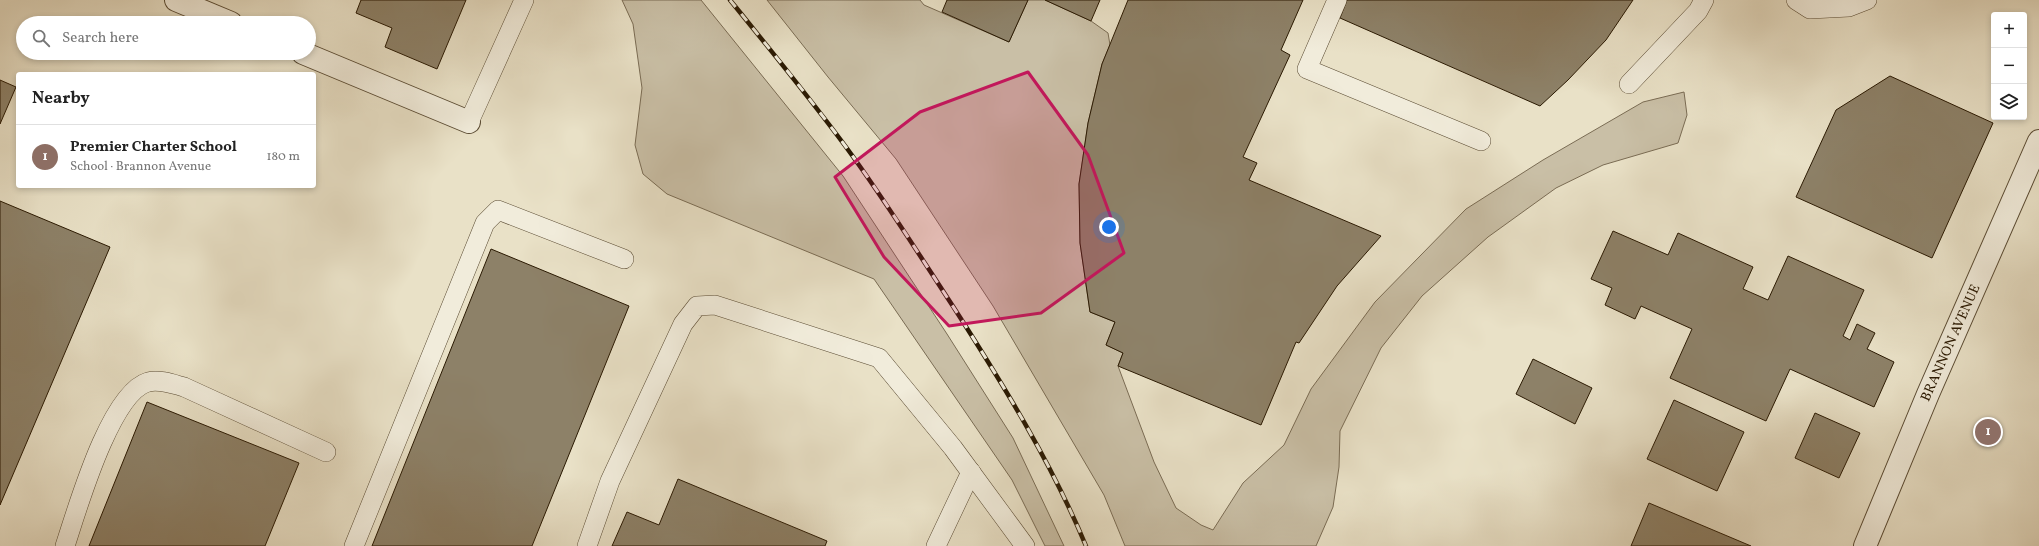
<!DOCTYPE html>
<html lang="en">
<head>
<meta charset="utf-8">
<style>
  :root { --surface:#fff; --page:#f6f6f6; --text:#222; --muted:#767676; --line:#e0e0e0; --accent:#db2777 }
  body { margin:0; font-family:Vollkorn,serif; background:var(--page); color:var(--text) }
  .controls { position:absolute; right:12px; top:12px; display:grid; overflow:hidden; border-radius:4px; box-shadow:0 2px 6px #0003 }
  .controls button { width:36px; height:36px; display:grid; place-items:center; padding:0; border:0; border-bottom:1px solid var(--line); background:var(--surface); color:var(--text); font:20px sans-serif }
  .you { position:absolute; left:1109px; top:227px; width:14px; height:14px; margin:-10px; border:3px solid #fff; border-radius:50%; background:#1a73e8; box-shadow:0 0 0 6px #1a73e833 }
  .badge { display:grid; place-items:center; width:26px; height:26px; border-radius:50%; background:var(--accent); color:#fff; font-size:13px; font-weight:700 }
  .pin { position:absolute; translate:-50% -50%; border:2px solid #fff; box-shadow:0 1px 4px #0006 }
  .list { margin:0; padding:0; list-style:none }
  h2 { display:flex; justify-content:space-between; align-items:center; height:52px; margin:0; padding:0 16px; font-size:17px }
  h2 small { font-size:13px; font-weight:400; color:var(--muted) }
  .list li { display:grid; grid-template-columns:26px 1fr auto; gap:12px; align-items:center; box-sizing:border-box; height:64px; padding:0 16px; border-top:1px solid var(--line) }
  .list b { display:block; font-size:15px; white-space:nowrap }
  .list p { margin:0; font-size:13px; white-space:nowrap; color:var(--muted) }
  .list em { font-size:13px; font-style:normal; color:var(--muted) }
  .icon { flex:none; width:22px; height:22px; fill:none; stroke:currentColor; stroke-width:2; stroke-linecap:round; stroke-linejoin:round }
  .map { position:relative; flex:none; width:2039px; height:546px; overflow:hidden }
  .search { position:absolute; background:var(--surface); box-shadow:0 2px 6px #0003; left:16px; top:16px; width:300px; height:44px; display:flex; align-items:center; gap:10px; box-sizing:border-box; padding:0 14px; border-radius:22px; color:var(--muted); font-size:15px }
  .panel { position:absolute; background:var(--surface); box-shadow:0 2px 6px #0003; left:16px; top:72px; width:300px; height:116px; border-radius:4px }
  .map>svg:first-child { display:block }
</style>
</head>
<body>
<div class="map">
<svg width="2039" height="546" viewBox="0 0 2039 546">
  <rect width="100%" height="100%" fill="#e9e1c7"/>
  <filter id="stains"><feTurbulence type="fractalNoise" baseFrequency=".005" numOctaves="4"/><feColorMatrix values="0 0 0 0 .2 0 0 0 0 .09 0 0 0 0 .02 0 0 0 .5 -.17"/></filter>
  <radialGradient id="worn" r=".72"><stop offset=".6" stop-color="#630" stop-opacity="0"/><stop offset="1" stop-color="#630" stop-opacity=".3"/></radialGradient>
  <g fill="#c9bfa6" stroke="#7a6c54">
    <path d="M622,0H701L843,176L947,334L1013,438L1064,546H1045L1012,480L874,279L667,194L643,174L635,145L642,88L633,24Z"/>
    <path d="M767,0H920L924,5L1009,42L1028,0H1045L1091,21L1108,33L1110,45L1102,64L1088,123L1079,184L1080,243L1090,312L1115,322L1106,345L1123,353L1118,366L1154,462L1176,508L1201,525L1213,530L1243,483L1284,445L1311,389L1375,302L1466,209L1543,160L1643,102L1684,92L1687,115L1678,143L1603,165L1556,188L1488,237L1422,296L1381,348L1340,431L1339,467L1333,507L1316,546H1125L1104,495L993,306L896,159L828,77Z"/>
  </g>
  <g fill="#8d8168" stroke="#2a1902">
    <path d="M361,0H466L437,69L385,47L392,28L356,13Z"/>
    <path d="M947,0H1028L1009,42L942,12Z"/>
    <path d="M1045,0H1100L1091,21Z"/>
    <path d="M1128,0H1303L1281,50L1290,55L1243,157L1257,163L1249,180L1381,236L1337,286L1299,343L1296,342L1261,425L1118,366L1123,353L1106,345L1115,322L1090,312L1080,243L1079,184L1088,123L1102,64Z"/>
    <path d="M1347,0H1633L1606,40L1568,80L1540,106L1340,18Z"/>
    <path d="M1890,76L1993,123L1932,258L1796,197L1836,110Z"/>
    <path d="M0,80L16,87L0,124Z"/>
    <path d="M0,201L110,247L0,505Z"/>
    <path d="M1613,231L1668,255L1678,233L1753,267L1743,289L1768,300L1788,256L1864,290L1843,336L1850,340L1857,324L1875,333L1867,349L1894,362L1874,407L1790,369L1766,421L1670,378L1692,329L1641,306L1635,319L1605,305L1612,288L1591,279Z"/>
    <path d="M491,249L629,306L532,546H372Z"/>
    <path d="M1533,359L1592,388L1575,424L1516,394Z"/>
    <path d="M1674,400L1744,432L1717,491L1647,459Z"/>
    <path d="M147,402L299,463L265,546H89Z"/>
    <path d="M1815,413L1860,433L1839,478L1795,458Z"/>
    <path d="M678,479L827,541L825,546H612L627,512L659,525Z"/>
    <path d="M1649,503L1751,546H1631Z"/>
  </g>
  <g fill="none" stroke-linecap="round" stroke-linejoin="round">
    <defs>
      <g id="service">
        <path d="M1337,0L1307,69L1481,141"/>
        <path d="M1796,0L1810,9L1849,7L1867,0"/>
        <path d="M1629,84L1698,11L1704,0"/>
        <path d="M469,122L524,0"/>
        <path d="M65,546C77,510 110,393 148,382C160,379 173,384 184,387L326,452"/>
        <path d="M354,546L485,223L498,210L624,259"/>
        <path d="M587,546L610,481L683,324L697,306L715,305L879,358L953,448L1025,546"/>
        <path d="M936,546L971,472"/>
      </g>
      <g id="minor">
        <path d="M176,0L231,23"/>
        <path d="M303,53L469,122"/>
        <path d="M1865,546L1928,394L2039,141"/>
      </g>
    </defs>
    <use href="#service" stroke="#5a4b33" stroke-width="20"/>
    <use href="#minor" stroke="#5a4b33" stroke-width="24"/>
    <use href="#service" stroke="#f1ecdb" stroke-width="19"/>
    <use href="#minor" stroke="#f1ecdb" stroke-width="22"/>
    <defs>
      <path id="rail" d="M730,0C769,48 809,97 846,147C885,200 920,256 956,311C1004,386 1052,464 1086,546"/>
    </defs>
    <use href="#rail" stroke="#2a1902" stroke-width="4.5"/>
    <use href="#rail" stroke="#f1ecdb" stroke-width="3" stroke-dasharray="9" stroke-linecap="butt"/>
  </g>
  <path fill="#c2185b" fill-opacity="0.2" stroke="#c2185b" stroke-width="3" stroke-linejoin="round" d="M1028,72L1088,155L1124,253L1041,313L949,326L884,257L835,177L920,112Z"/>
  <g text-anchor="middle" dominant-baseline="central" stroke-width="3.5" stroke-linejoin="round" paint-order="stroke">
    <g font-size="14" fill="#2a1902" stroke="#f1ecdb">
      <text transform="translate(1951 343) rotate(-66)">BRANNON AVENUE</text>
    </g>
  </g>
  <rect width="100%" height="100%" filter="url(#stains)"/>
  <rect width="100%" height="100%" fill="url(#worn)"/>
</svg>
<div class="controls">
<button>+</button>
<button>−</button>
<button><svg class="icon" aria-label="layers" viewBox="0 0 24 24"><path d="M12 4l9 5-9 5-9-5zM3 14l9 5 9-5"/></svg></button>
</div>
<div class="you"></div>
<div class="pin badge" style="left:1988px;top:432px;background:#8d6e63">1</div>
<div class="search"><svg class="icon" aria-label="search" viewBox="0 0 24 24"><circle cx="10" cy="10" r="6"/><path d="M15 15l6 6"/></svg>Search here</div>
<section class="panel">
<h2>Nearby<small></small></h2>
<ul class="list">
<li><span class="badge" style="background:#8d6e63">1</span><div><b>Premier Charter School</b><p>School · Brannon Avenue</p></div><em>180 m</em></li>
</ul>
</section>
</div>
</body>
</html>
